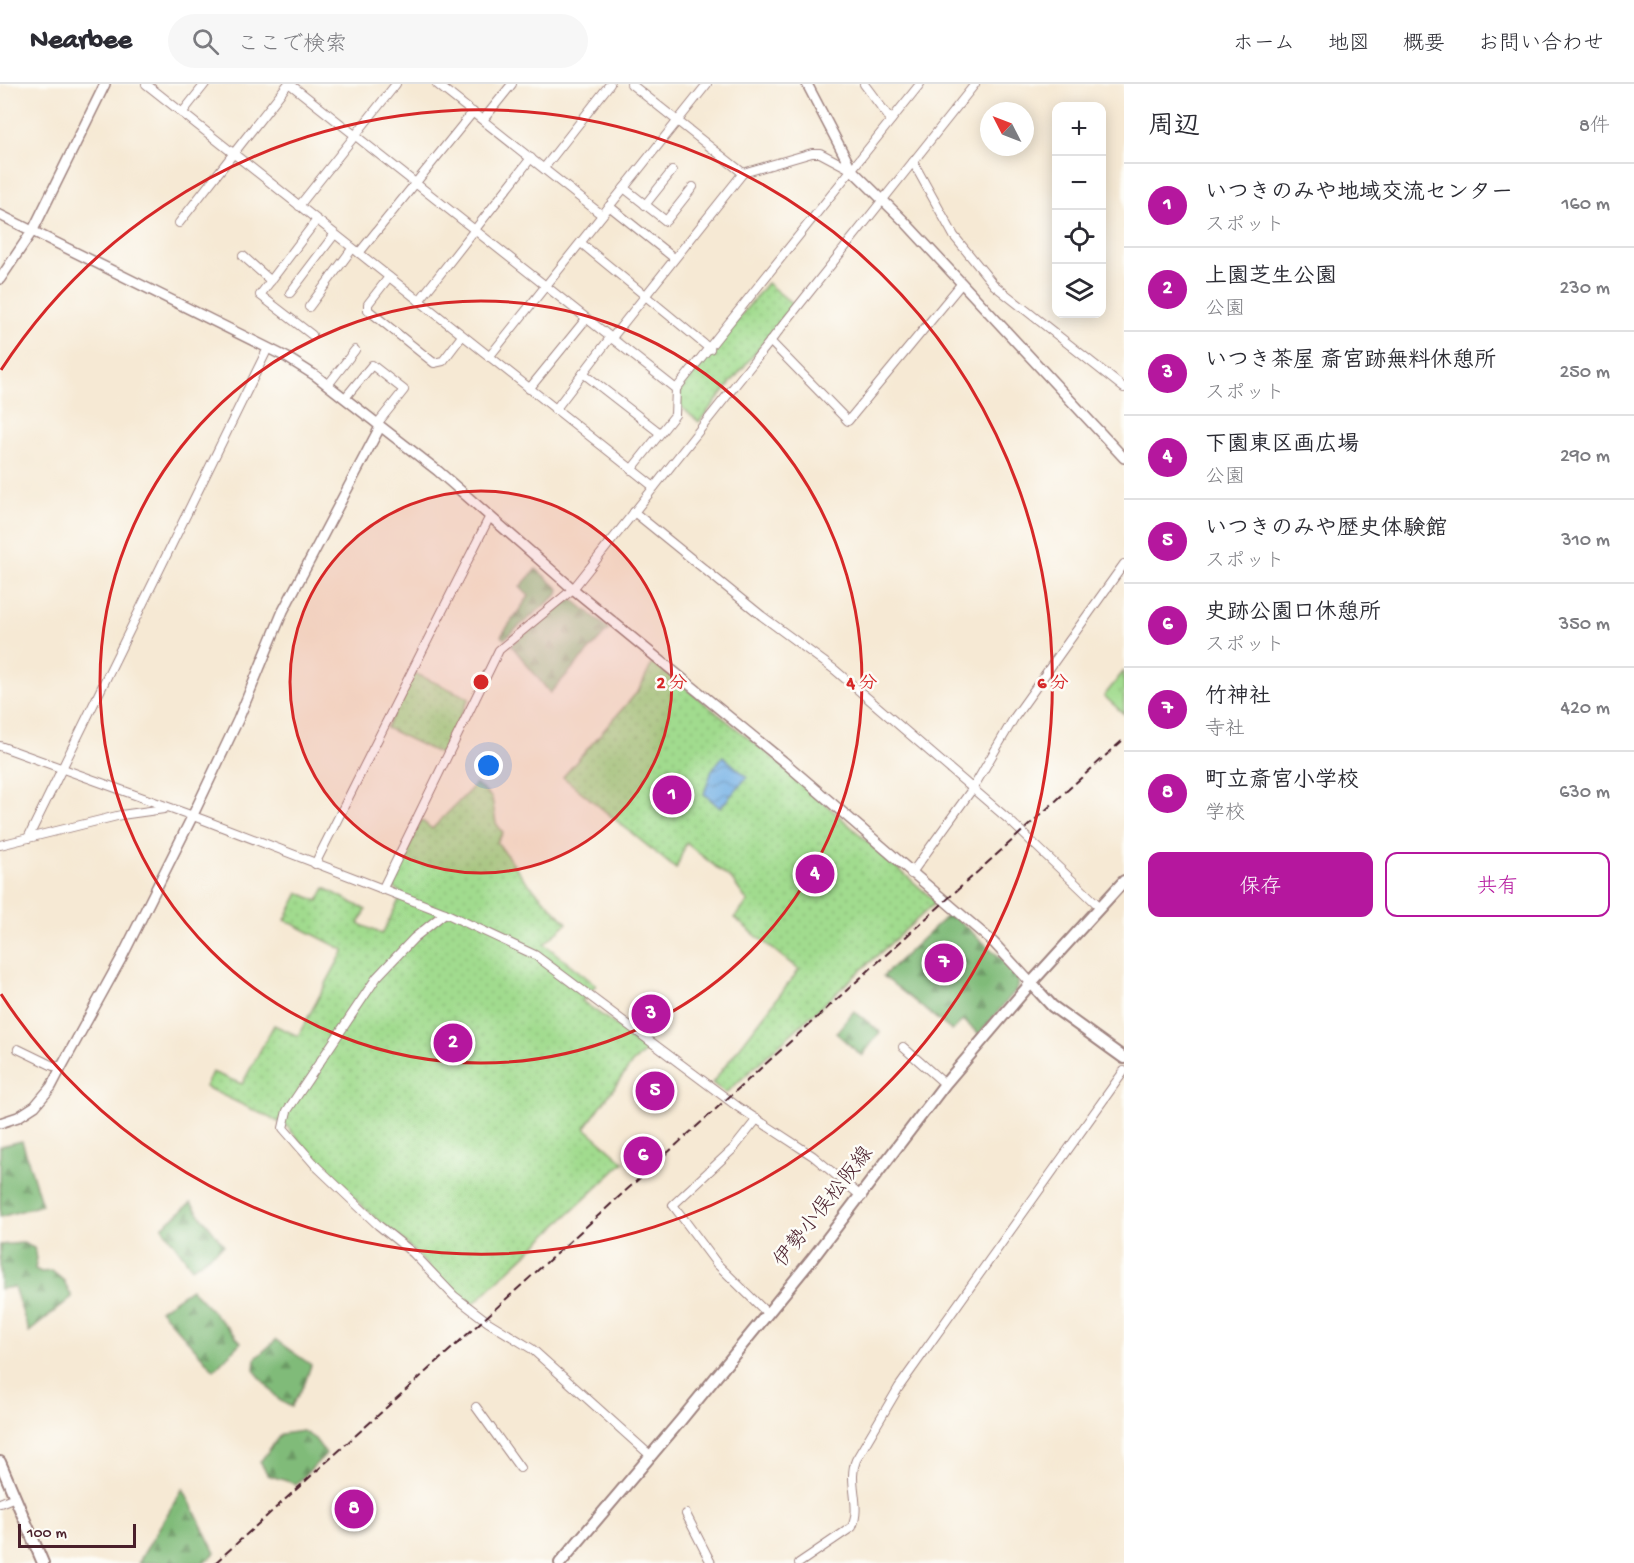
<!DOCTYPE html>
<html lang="ja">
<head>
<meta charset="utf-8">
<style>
  :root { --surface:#fff; --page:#f7f7f7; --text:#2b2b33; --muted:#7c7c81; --line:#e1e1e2; --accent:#b5179e }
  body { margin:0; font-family:"Gochi Hand","Klee One",sans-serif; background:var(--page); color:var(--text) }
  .controls { position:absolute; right:18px; top:18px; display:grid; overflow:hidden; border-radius:12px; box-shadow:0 3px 15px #0003 }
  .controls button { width:54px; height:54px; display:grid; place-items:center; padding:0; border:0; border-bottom:2px solid var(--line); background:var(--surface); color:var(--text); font:30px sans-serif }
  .compass { position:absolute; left:980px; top:18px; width:54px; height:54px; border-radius:50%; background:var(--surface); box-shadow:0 3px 15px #0003; rotate:312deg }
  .scale { position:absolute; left:18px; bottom:15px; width:118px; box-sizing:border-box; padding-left:6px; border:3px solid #4a1f2b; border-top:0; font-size:16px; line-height:21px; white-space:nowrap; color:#4a1f2b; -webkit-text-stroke:4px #fdfcf7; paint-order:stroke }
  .you { position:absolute; left:489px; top:682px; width:21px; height:21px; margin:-15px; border:4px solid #fff; border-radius:50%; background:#1a73e8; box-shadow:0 0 0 9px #1a73e833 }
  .badge { display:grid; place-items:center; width:39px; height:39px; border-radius:50%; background:var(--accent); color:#fff; font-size:20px; font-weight:700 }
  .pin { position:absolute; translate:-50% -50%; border:3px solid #fff; box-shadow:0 2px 6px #0006 }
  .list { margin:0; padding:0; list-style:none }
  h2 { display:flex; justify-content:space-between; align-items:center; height:78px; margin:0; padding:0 24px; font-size:26px }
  h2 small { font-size:20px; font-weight:400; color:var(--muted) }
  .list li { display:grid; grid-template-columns:39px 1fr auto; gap:18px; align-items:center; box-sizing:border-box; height:84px; padding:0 24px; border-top:2px solid var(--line) }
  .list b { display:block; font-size:22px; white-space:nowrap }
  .list p { margin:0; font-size:20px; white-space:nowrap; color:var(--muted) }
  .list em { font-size:20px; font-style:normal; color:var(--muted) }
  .actions { display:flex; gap:12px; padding:18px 24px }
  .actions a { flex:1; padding:14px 0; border:2px solid var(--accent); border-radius:12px; text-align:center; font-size:21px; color:var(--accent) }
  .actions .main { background:var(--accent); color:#fff }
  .icon { flex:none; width:33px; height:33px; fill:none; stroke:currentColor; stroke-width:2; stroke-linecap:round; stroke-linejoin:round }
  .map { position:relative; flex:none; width:1124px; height:1479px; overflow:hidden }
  header { display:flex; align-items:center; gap:36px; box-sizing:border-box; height:84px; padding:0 30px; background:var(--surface); border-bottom:2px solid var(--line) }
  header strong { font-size:28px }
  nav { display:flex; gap:33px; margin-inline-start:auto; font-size:21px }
  .search { width:420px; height:54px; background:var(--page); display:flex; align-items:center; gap:15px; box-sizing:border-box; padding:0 21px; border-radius:33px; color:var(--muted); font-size:22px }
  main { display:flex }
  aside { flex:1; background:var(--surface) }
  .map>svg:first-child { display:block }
</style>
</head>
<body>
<header>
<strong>Nearbee</strong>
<div class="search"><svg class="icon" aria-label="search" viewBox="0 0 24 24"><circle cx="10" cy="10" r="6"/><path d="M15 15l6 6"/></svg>ここで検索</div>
<nav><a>ホーム</a><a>地図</a><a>概要</a><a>お問い合わせ</a></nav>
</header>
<main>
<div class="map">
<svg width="1124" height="1479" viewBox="0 0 1124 1479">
  <defs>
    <pattern id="grass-tufts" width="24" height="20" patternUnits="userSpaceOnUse" patternTransform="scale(1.5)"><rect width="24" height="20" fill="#a1db8e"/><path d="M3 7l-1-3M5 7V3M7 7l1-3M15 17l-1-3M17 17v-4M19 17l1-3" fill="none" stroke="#8cbc7b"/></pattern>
    <pattern id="forest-firs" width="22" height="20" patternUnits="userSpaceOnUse" patternTransform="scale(1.5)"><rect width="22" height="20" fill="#80bb79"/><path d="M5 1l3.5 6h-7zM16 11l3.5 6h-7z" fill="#6b9763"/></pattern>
    <pattern id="park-dots" width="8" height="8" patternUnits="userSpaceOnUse" patternTransform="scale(1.5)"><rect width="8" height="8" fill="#a1db8e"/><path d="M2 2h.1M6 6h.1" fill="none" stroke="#8cbc7b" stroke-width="1.8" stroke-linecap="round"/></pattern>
    <pattern id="water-waves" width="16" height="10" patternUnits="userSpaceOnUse" patternTransform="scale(1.5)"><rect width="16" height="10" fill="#73b0e5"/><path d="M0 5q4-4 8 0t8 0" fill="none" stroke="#608fba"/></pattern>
  </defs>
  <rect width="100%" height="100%" fill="#fdfcf7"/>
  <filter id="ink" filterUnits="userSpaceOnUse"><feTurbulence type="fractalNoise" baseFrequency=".0167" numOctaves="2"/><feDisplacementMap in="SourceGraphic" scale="12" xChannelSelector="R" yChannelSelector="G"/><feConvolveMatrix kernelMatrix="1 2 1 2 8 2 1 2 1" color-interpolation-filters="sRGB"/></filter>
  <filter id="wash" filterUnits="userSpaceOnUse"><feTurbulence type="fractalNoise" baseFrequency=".008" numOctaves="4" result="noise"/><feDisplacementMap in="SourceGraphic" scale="24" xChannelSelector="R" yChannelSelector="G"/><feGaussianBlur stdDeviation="1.35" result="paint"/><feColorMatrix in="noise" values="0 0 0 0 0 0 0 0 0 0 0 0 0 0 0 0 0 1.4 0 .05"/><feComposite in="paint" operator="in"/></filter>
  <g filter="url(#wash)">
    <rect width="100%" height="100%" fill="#f6e9d4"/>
    <path fill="url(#grass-tufts)" stroke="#767d5c" stroke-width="1.5" d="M1124,587V630L1104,612Z"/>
    <g fill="url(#forest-firs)" stroke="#656d52" stroke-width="1.5">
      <path d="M536,485L559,505L558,510L504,555L501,552L529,512L520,503Z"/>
      <path d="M571,514L609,545L550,609L511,561Z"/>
      <path d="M950,829L1019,890L1018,904L979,950L963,936L952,947L883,892Z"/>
      <path d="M854,927L880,948L862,972L836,949Z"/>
      <path d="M22,1057L42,1121L0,1133V1062Z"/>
      <path d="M191,1119L224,1161L192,1184L162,1143Z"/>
      <path d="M23,1159L34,1164L37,1174L35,1185L41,1188L52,1187L64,1197L72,1213L29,1248L14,1203L0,1205V1161Z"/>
      <path d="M191,1205L241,1258L214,1286L160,1226Z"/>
      <path d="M276,1256L311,1281L305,1299L291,1323L279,1316L254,1286L255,1275Z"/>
      <path d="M303,1347L315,1355L326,1370L296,1400L268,1391L260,1378L281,1350Z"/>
      <path d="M183,1404L215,1469L204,1479H138Z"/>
    </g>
    <g fill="url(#park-dots)" stroke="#767d5c" stroke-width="1.5">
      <path d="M767,199L794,221L699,338L680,322L679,308Z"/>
      <path d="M653,578L771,672L936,818L726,1009L712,999L799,886L734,834L748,818L732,796L686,759L676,785L563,693L639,606Z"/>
      <path d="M414,589L469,614L442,671L386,644Z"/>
      <path d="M476,700L492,714L496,739L503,749L497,758L524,795L567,839L544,860L596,901L582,917L649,965L632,979L585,1044L624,1078L472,1221L449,1204L402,1155L380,1139L320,1082L287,1042L205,1003L212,988L242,1000L274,941L298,952L344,866L285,836L299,809L318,817L325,804L366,826L359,840L382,850L402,810L394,804L395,793L421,736L432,745Z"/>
    </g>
    <path fill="url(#water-waves)" stroke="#5e6888" stroke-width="1.5" d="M723,672L747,693L720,724L704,710L712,686Z"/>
  </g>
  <g filter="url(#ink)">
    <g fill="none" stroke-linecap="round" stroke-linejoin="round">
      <defs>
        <g id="minor">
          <path d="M146,0L654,403"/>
          <path d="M290,0L676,305"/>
          <path d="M437,0L602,131"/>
          <path d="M631,0L743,89"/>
          <path d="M864,0L891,36"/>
          <path d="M182,29L205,0"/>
          <path d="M483,36L512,0"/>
          <path d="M913,78L954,152L994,201L1124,304"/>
          <path d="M544,84L610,0"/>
          <path d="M624,104L666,137L693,103"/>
          <path d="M645,121L672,87"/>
          <path d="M299,122L396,0"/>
          <path d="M609,122L674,174"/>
          <path d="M179,139L288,0"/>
          <path d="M581,159L710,265"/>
          <path d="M359,169L473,28"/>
          <path d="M243,172L271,197"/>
          <path d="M389,193L368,220V226L434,279L443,277L462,252"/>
          <path d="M290,209L334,151"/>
          <path d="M419,217L531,74"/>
          <path d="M309,223L352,165"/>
          <path d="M312,251L260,211L316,137"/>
          <path d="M611,255L743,89L812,69H820L852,86"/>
          <path d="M770,257L848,337L962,199"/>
          <path d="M489,273L707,0"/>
          <path d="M583,289L660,349"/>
          <path d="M328,301L355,266"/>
          <path d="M529,305L586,235"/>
          <path d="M345,314L372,281L404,306L377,340"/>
          <path d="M555,326L610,254"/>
          <path d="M631,386L675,331L676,305L920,0"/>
          <path d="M634,428L762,532L835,586L1008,735L1099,822"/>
          <path d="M0,662L204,736L445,829L535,871L738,1023L813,1072L862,1113"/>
          <path d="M28,754L268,264"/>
          <path d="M0,761L121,731L164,725"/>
          <path d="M315,780L490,432"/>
          <path d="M911,790L973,704L1014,634L1124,480"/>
          <path d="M382,806L499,566L573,505L975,0"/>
          <path d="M445,829L414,854L377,893L287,1027L283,1044L317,1083L378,1141L413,1169L454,1212L488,1238L532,1265L651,1372"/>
          <path d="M903,963L945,1000"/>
          <path d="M18,965L53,982H62"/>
          <path d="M757,1035L734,1064L673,1121L717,1180L767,1229"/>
          <path d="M476,1323L520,1384"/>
          <path d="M0,1419L15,1413"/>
          <path d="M686,1430L711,1479"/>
          <path d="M799,1479L852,1443C862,1422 847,1397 856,1376L899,1303L1124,987"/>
        </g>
        <g id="tertiary">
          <path d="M807,0L852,86L904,137L1124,374"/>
          <path d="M0,131L286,273L316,292L438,387L573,505L783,677L994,859L1031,899"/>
          <path d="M0,195L33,146L105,0"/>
          <path d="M0,1039L18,1033L35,1022L51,1003L62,982L122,873L192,733L238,636L283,527L380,343"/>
        </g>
        <g id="secondary">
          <path d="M1031,899L1052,922L1124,974"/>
          <path d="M0,1378L43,1479"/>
          <path d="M560,1479L681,1336L812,1175L945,1000L1031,899L1124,797"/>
        </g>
      </defs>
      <use href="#minor" stroke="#a08480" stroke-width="10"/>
      <use href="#tertiary" stroke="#a08480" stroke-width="12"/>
      <use href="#secondary" stroke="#a08480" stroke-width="14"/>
      <use href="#minor" stroke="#fff" stroke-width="8"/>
      <use href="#tertiary" stroke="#fff" stroke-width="9"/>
      <use href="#secondary" stroke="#fff" stroke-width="10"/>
      <path stroke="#4a1f2b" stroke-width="2" stroke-dasharray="9 4.5" stroke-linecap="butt" d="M215,1479L1124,655"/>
    </g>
  </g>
  <circle cx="481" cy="598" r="191" fill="#d62828" fill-opacity=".12"/>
  <g fill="none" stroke="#d62828" stroke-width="3">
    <circle cx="481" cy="598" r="191"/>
    <circle cx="481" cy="598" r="381"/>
    <path d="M1 286A572 572 0 1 1 1 910"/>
  </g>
  <g text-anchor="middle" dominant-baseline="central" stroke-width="5" stroke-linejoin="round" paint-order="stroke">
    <g font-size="21" fill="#4a1f2b" stroke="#fdfcf7">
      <text transform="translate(825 1124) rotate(-52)">伊勢小俣松阪線</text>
    </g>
  </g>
  <circle cx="481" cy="598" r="9" fill="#d62828" stroke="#fdfcf7" stroke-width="3"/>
  <g font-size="18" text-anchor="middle" font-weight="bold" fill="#d62828" stroke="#fdfcf7" stroke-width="5" stroke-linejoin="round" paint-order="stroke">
    <text x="672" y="604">2 分</text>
    <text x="862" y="604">4 分</text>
    <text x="1053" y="604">6 分</text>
  </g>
</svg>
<div class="controls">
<button>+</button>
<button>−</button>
<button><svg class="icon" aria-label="locate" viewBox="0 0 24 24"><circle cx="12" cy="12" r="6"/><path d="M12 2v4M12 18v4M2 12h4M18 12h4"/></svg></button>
<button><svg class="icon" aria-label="layers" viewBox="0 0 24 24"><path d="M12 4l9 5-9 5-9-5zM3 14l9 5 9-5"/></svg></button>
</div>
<svg class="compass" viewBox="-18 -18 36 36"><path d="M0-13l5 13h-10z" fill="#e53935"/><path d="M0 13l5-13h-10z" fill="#7c7c81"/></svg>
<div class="scale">100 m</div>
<div class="you"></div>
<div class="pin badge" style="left:672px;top:711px">1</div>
<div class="pin badge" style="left:453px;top:959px">2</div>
<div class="pin badge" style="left:651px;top:930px">3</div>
<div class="pin badge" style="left:815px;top:790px">4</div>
<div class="pin badge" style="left:655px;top:1007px">5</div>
<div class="pin badge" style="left:643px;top:1072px">6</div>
<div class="pin badge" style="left:944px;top:879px">7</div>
<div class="pin badge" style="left:354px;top:1425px">8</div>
</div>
<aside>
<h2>周辺<small>8件</small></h2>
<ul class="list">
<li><span class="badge">1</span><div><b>いつきのみや地域交流センター</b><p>スポット</p></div><em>160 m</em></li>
<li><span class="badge">2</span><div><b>上園芝生公園</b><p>公園</p></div><em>230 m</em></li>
<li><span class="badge">3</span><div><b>いつき茶屋 斎宮跡無料休憩所</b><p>スポット</p></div><em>250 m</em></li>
<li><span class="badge">4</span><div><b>下園東区画広場</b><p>公園</p></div><em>290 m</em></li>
<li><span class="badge">5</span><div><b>いつきのみや歴史体験館</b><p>スポット</p></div><em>310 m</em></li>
<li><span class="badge">6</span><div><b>史跡公園口休憩所</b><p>スポット</p></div><em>350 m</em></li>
<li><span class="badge">7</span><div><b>竹神社</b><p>寺社</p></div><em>420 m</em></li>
<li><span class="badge">8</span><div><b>町立斎宮小学校</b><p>学校</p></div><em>630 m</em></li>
</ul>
<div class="actions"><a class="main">保存</a><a>共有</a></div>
</aside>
</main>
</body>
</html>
